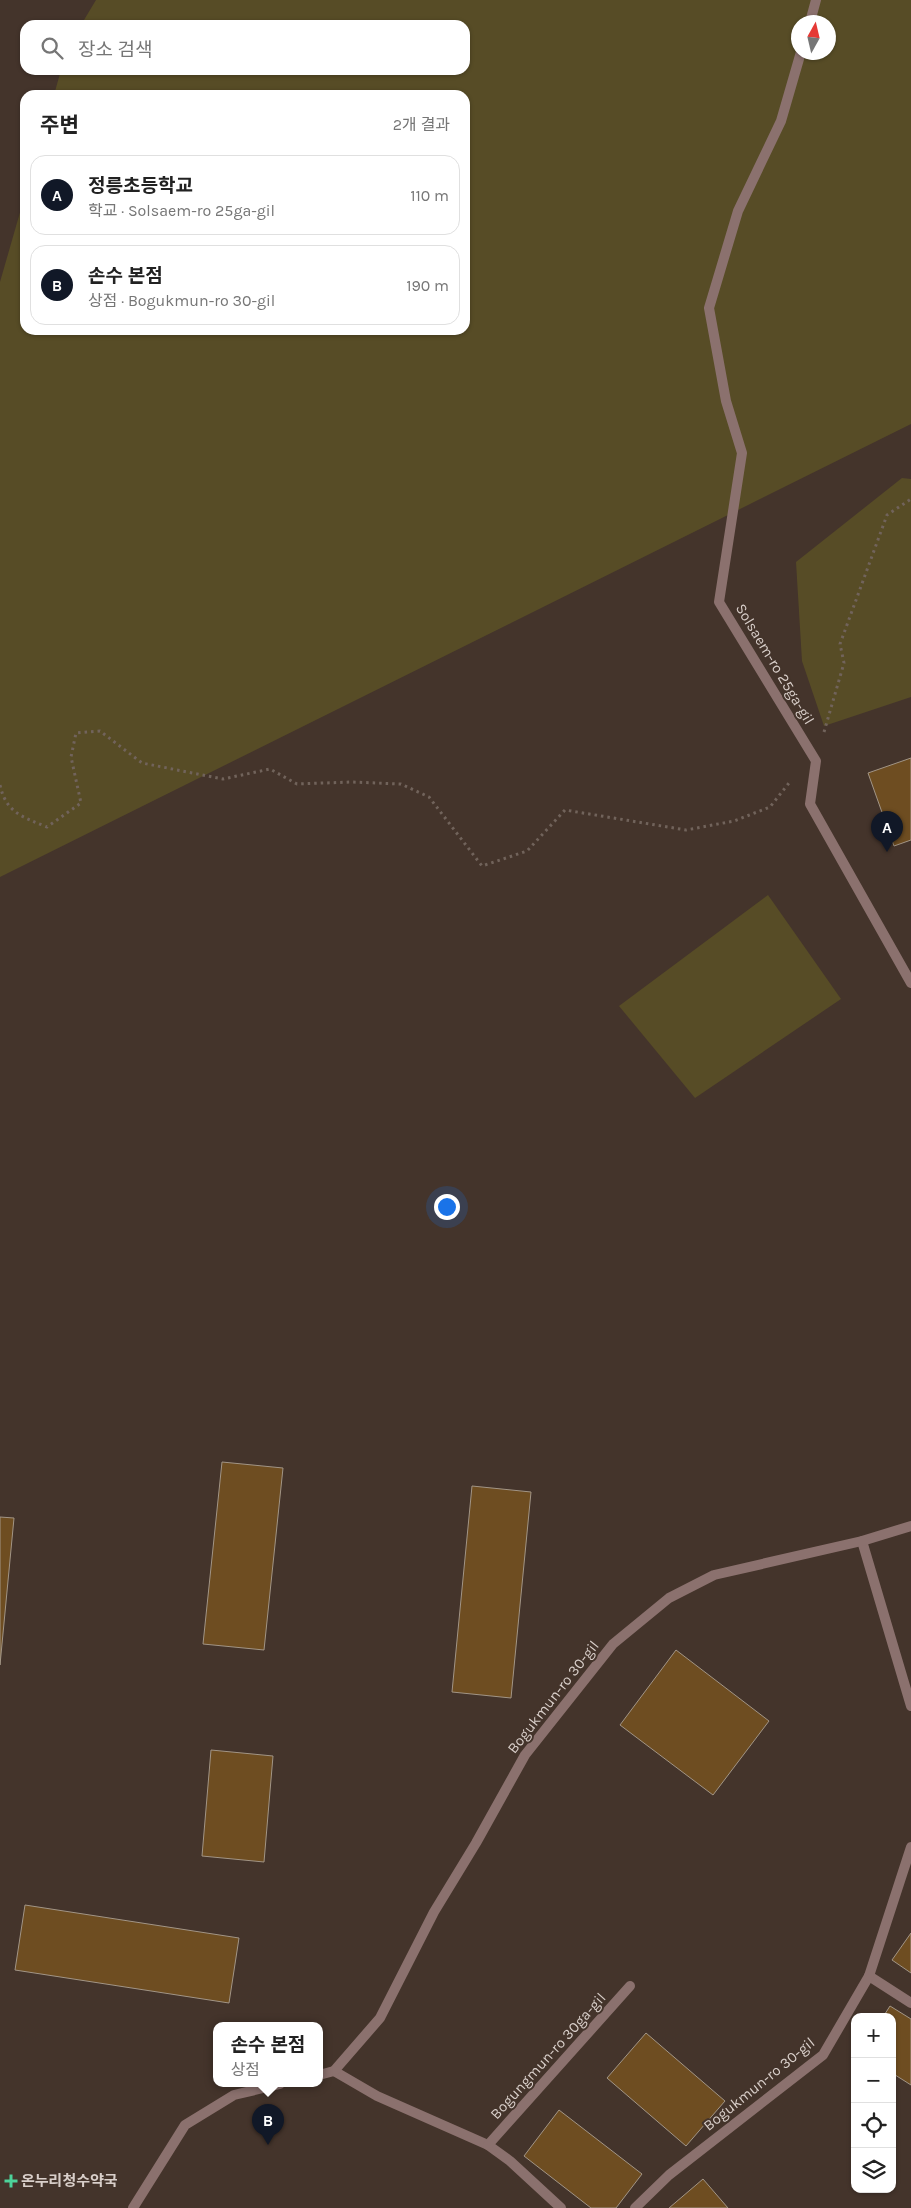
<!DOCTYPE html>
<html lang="ko">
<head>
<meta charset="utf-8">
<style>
  :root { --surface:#fff; --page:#f6f6f6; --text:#222; --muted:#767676; --line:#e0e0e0; --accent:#111827 }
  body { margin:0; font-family:Karla,"Noto Sans KR",sans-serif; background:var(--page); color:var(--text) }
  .controls { position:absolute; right:15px; bottom:15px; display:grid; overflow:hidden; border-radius:10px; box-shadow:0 1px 4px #0004 }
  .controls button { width:45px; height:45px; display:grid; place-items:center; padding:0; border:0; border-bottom:1px solid var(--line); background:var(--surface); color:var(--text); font:25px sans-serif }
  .compass { position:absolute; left:791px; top:15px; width:45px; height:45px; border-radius:50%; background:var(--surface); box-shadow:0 1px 4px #0004; rotate:8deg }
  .you { position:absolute; left:446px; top:1206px; width:18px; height:18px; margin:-12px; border:4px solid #fff; border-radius:50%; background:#1a73e8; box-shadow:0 0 0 8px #1a73e833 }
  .badge { display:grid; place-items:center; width:32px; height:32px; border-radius:50%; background:var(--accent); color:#fff; font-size:16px; font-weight:700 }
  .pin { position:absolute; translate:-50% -41px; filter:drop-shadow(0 1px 2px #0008) }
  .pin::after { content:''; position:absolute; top:26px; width:18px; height:15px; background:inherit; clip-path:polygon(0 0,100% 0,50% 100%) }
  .popup { position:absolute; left:213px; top:2022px; width:110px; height:65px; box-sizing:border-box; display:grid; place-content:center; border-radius:10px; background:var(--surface); filter:drop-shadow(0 1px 4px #0005); font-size:16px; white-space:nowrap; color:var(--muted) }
  .popup b { font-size:19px; color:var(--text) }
  .popup::after { content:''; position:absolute; left:50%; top:100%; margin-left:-10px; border:10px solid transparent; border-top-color:var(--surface) }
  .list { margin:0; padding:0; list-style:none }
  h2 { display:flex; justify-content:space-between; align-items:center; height:65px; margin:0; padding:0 20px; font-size:21px }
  h2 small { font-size:16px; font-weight:400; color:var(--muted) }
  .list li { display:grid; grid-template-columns:32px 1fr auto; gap:15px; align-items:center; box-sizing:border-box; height:80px; margin:0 10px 10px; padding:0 10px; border:1px solid var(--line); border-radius:15px }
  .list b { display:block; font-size:19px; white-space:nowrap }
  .list p { margin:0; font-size:16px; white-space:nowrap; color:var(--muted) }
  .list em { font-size:16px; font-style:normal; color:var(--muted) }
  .icon { flex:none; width:28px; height:28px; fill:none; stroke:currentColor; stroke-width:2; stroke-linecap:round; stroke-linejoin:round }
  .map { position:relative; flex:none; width:911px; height:2208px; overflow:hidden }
  .search { position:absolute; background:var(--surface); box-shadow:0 1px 4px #0004; left:20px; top:20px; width:450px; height:55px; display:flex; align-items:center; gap:12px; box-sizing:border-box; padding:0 18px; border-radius:15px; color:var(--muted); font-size:19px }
  .panel { position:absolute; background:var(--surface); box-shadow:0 1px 4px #0004; left:20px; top:90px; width:450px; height:245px; border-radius:15px }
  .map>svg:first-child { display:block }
</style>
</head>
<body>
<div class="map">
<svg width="911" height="2208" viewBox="0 0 911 2208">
  <rect width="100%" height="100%" fill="#44342b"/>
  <g fill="#574c26" fill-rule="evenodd">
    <path d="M96,0H911V424L0,877V282L25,195V330H465V95H54L61,70H465V25H81ZM798,22H828V52H798Z"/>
    <path d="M902,478L911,479V697L824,726L802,661L796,562Z"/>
    <path d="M768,895L841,999L695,1098L619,1006Z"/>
  </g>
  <g fill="#6e4d21" stroke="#a29586">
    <path d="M911,758V840L894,846L868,773Z"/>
    <path d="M222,1462L283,1468L264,1650L203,1644Z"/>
    <path d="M472,1486L531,1492L511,1698L452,1692Z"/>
    <path d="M0,1517L14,1518L0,1665Z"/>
    <path d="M676,1650L769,1721L713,1795L620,1725Z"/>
    <path d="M211,1750L273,1756L264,1862L202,1856Z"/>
    <path d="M25,1905L239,1938L229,2003L15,1970Z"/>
    <path d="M911,1933V1973L892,1960Z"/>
    <path d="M890,2006L911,2019V2085L892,2073V2017H883Z"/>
    <path d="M646,2033L725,2101L686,2146L607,2078Z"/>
    <path d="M559,2110L642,2174L616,2208H591L524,2156Z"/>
    <path d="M703,2179L728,2208H669Z"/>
  </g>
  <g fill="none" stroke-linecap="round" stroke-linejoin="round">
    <g stroke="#71635b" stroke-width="3" stroke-dasharray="2.5 4" stroke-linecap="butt">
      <path d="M824,732L844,663L840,644L887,515L911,499"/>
      <path d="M0,785C6,813 23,817 47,827L81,803L71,757L76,733L100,731L142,763L223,779L270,769L297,784L351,782L401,784L429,797L482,866L527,851L565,810L686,830L734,821L770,807L789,783"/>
    </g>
    <g stroke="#8b716e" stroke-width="10">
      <path d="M810,22L816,0"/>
      <path d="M801,52L781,121L738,211L709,308L726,401L742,453L719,602L816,761L810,804L911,983"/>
      <path d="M862,1541L911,1706"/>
      <path d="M869,1976L911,2003"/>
      <path d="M334,2071L377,2096L488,2145L510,2161L561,2208"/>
      <path d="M319,2075L334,2071L380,2018L434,1912L476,1843L525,1755L613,1644L669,1598L714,1575L862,1541L911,1526"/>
      <path d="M488,2145L630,1986"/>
      <path d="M133,2208L185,2125L234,2095L280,2084"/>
      <path d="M635,2208L669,2175L823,2055L869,1976L911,1847"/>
    </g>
  </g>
  <path fill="#4dd39a" stroke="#44342b" stroke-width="2" d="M8.5 2173.5h5v5h5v5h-5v5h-5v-5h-5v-5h5z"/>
  <g text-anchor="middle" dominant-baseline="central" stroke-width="4" stroke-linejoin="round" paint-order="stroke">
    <g font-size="15" fill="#d9cfca" stroke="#44342b">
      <text transform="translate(775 664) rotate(59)">Solsaem-ro 25ga-gil</text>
      <text transform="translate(553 1697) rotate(-52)">Bogukmun-ro 30-gil</text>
      <text transform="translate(548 2056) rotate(-48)">Bogungmun-ro 30ga-gil</text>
      <text transform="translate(759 2084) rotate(-39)">Bogukmun-ro 30-gil</text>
    </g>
    <g font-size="15" font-weight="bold" fill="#d9cfca" stroke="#44342b" text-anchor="start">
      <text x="21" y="2181">온누리청수약국</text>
    </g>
  </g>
</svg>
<div class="controls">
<button>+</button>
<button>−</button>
<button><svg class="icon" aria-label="locate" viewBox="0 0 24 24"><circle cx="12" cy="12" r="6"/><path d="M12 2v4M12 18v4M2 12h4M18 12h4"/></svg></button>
<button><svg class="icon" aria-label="layers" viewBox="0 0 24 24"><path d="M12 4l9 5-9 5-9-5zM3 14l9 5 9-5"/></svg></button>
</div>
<svg class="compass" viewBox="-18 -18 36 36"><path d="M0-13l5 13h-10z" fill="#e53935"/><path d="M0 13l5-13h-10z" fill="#767676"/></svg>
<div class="you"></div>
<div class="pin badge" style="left:887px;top:852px">A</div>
<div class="pin badge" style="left:268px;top:2145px">B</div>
<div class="popup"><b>손수 본점</b>상점</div>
<div class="search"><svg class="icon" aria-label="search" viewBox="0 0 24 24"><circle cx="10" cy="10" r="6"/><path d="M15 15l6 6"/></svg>장소 검색</div>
<section class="panel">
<h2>주변<small>2개 결과</small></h2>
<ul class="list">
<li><span class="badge">A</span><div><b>정릉초등학교</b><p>학교 · Solsaem-ro 25ga-gil</p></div><em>110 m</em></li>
<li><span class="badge">B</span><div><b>손수 본점</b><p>상점 · Bogukmun-ro 30-gil</p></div><em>190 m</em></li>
</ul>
</section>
</div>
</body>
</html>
